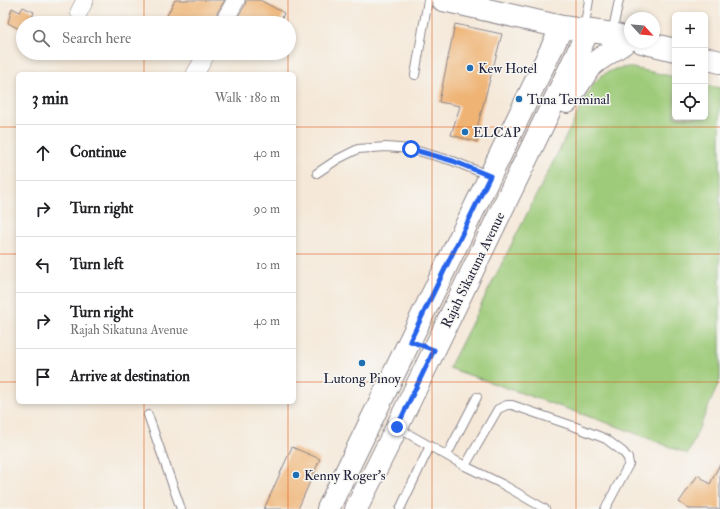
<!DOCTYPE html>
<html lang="en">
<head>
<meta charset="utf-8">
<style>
  :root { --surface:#fff; --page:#f6f6f6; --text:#202124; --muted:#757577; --line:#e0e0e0 }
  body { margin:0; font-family:"IM FELL Double Pica",serif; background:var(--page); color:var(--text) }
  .controls { position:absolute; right:12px; top:12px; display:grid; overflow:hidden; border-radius:6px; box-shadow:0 2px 6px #0003 }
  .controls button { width:36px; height:36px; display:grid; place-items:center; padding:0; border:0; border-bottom:1px solid var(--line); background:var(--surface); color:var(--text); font:20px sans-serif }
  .compass { position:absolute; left:624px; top:12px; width:36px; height:36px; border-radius:50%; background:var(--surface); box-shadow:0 2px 6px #0003; rotate:116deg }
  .stop { position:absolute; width:12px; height:12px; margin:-9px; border:3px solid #2563eb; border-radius:50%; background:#fff }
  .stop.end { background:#2563eb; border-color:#fff; box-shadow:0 1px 4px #0008 }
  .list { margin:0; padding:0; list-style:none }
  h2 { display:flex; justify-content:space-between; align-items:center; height:52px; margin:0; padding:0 16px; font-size:17px }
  h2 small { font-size:13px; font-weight:400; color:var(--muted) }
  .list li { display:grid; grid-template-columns:26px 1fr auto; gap:12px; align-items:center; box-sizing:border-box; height:56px; padding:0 16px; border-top:1px solid var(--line) }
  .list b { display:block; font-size:15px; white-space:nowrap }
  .list p { margin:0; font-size:13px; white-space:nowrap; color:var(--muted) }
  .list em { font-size:13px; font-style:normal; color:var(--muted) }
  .icon { flex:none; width:22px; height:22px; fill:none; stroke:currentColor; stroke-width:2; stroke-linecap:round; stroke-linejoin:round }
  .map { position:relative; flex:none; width:720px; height:509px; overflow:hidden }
  .search { position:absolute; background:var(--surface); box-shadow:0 2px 6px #0003; left:16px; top:16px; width:280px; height:44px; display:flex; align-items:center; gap:10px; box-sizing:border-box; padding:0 14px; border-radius:22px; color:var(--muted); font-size:15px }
  .panel { position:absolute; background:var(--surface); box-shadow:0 2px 6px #0003; left:16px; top:72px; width:280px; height:332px; border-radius:6px }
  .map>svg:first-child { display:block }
</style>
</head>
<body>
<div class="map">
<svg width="720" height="509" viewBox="0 0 720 509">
  <rect width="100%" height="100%" fill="#f6f6f2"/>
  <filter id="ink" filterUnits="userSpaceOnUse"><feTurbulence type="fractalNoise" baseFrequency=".025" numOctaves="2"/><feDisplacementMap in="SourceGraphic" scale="8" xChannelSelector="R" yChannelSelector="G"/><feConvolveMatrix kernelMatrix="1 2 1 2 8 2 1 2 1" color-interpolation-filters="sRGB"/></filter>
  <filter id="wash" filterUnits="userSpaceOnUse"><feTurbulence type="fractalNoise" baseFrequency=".012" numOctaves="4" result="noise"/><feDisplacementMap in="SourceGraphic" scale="16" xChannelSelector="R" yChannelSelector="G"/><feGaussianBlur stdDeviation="0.9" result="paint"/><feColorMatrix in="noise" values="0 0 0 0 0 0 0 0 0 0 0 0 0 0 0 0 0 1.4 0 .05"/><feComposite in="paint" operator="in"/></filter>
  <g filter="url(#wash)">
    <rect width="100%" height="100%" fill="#f5e8d8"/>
    <path fill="#9ecb79" stroke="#60765a" d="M628,67L675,77V117H705V85L720,88V380L688,454L619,427L449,368L592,85L602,75L615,69Z"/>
    <g id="blocks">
      <g fill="#efb373">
        <path d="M175,0H225L214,18L213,23H163Z"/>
        <path d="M246,0H260L284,13L280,23H234L245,5Z"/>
        <path d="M23,7L34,12L32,18L41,23H23V31L8,23L12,8L20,12Z"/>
        <path d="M455,24L502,34L477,128L479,129L477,142L451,135L460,106L439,102Z"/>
        <path d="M292,447L320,459L298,509H264Z"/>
        <path d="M720,464V509H689L679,502L698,475L710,484Z"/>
      </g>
    </g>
  </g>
  <g filter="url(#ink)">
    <use href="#blocks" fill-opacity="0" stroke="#8c858a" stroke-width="1"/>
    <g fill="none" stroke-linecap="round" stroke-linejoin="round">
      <defs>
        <g id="service">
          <path d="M582,28L586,18L589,0"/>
          <path d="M613,34L614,24L619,0"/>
          <path d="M415,75L428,0"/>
          <path d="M317,173L338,159L358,149L386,147L411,149L453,161L490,176"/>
          <path d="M148,415L181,509"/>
          <path d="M398,428L465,466L502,484L545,509"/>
          <path d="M447,455L477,397"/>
          <path d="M465,466L498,409L507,405H512L576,427L606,439L623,452L628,458L629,464L605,509"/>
          <path d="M400,509L430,446"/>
        </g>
        <g id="minor">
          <path d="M79,12L85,0"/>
          <path d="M223,23L236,0"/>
          <path d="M195,74L207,53"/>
        </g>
        <g id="secondary">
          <path d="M443,0L562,27L613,34L630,39"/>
          <path d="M642,42L675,50"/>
          <path d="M705,58L720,62"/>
          <path d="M567,102L589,68L597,61L630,39"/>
          <path d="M328,509L490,176L562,27"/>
          <path d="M356,509L397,427L588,31"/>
        </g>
      </defs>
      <use href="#service" stroke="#8c858a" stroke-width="10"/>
      <use href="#minor" stroke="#8c858a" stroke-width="18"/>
      <use href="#secondary" stroke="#8c858a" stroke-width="24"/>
      <use href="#service" stroke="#fff" stroke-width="8"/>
      <use href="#minor" stroke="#fff" stroke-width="17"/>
      <use href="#secondary" stroke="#fff" stroke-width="22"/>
    </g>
  </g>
  <g fill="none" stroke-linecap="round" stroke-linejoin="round" filter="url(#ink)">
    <path stroke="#2563eb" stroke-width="5" d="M397,427L434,350L410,341L490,176L453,161L411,149"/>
  </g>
  <path fill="none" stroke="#de560e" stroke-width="1" stroke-opacity="0.55" d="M144,0V23M288,0V23M432,0V509M576,0V509M144,53V74M288,53V74M0,127H18M294,127H720M0,254H18M294,254H720M0,382H18M294,382H720M144,402V509M288,402V509"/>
  <g fill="#1f6fb2" stroke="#f6f6f2" stroke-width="1.5">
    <circle cx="470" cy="68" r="4"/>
    <circle cx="519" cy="99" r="4"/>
    <circle cx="465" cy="132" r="4"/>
    <circle cx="362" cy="363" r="4"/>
    <circle cx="296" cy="475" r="4"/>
  </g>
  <g text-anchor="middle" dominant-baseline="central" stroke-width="3" stroke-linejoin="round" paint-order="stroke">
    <g font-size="14" fill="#22223b" stroke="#f6f6f2" text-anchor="start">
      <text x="478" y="68">Kew Hotel</text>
      <text x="527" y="99">Tuna Terminal</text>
      <text x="473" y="132">ELCAP</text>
      <text x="362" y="378" text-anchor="middle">Lutong Pinoy</text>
      <text x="304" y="475">Kenny Roger's</text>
    </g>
    <g font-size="14" fill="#22223b" stroke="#f6f6f2">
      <text transform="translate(473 270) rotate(-64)">Rajah Sikatuna Avenue</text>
    </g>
  </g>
</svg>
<div class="controls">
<button>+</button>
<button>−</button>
<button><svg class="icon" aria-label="locate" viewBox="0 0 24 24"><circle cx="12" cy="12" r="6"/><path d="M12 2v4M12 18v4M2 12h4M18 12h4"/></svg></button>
</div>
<svg class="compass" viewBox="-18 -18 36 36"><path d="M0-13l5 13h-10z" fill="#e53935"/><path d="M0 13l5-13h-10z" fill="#757577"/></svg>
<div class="stop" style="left:411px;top:149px"></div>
<div class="stop end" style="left:397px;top:427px"></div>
<div class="search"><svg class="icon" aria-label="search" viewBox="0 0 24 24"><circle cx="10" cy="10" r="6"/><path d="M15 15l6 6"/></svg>Search here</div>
<section class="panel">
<h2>3 min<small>Walk · 180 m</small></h2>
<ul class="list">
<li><svg class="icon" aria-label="ahead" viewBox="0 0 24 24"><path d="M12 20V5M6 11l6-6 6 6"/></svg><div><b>Continue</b></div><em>40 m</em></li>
<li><svg class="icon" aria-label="right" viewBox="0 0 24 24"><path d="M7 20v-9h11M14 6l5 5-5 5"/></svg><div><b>Turn right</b></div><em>90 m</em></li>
<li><svg class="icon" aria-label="left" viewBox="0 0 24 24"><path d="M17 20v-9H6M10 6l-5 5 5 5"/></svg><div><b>Turn left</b></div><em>10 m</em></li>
<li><svg class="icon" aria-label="right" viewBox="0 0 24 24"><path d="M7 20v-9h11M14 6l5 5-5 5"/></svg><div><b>Turn right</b><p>Rajah Sikatuna Avenue</p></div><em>40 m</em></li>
<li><svg class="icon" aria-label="arrive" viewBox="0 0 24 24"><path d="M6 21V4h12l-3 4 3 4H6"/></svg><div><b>Arrive at destination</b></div></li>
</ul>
</section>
</div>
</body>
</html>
